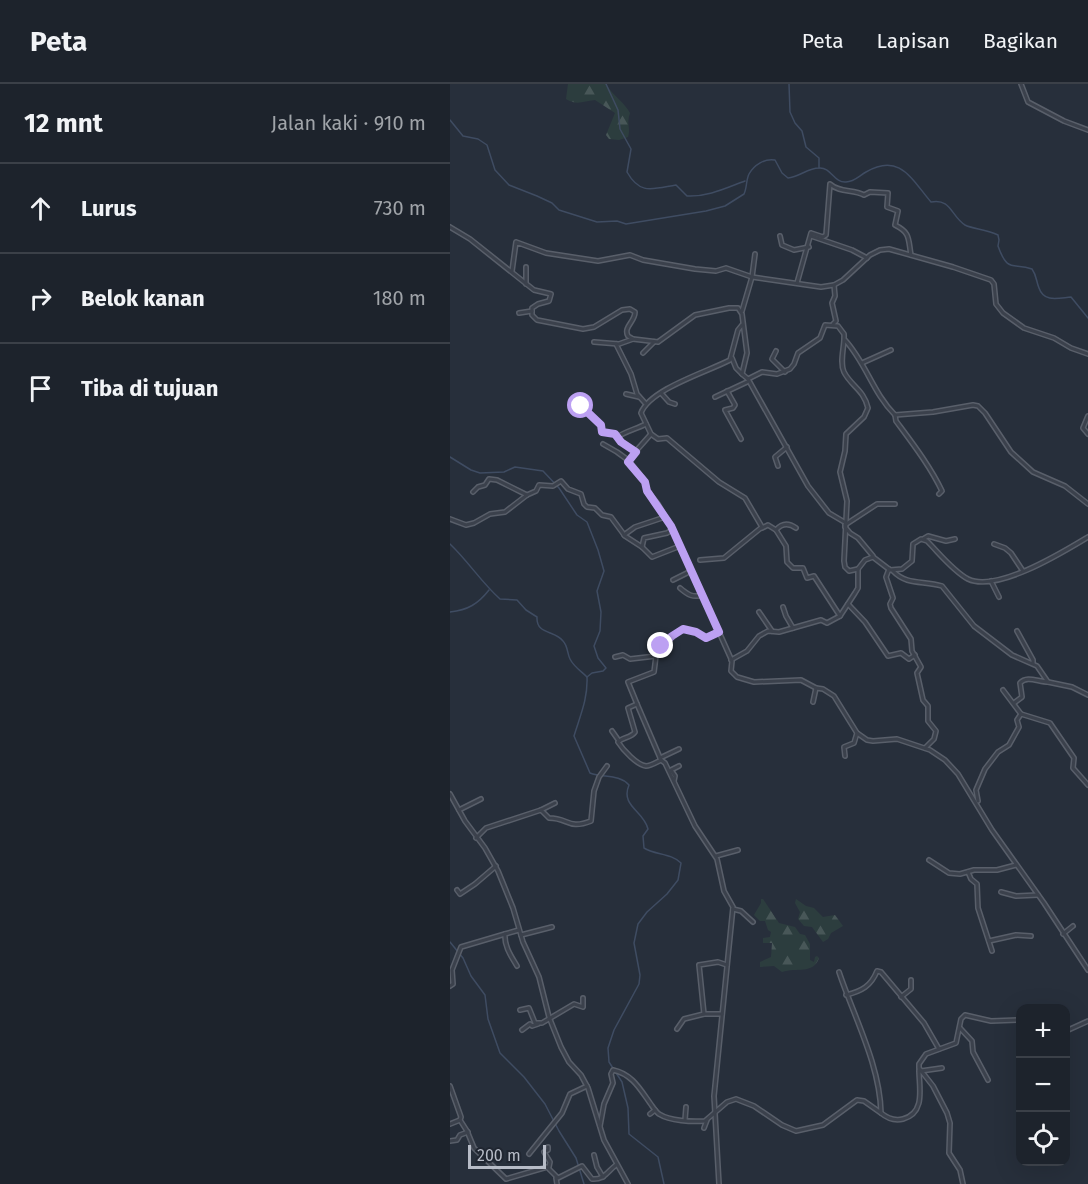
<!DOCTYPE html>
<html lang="id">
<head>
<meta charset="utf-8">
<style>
  :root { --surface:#1d232c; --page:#2a2f38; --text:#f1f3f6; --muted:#a0a4a9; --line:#3b4048 }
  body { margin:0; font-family:"Fira Sans",sans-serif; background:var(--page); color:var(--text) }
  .controls { position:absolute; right:18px; bottom:18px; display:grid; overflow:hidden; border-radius:12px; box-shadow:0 6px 24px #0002 }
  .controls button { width:54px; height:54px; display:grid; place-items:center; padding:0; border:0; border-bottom:2px solid var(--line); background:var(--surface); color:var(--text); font:30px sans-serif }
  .scale { position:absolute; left:18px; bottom:15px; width:78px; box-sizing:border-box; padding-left:6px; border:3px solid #b7bcc7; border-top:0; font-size:16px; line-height:21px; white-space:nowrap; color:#b7bcc7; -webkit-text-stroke:4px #202631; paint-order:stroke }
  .stop { position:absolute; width:18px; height:18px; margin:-14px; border:4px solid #bca0f2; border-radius:50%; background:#fff }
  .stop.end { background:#bca0f2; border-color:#fff; box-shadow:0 2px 6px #0008 }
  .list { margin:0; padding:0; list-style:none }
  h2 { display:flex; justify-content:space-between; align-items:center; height:78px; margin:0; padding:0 24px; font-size:26px }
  h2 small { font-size:20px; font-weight:400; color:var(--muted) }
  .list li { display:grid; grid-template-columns:39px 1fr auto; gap:18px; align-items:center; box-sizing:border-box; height:90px; padding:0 24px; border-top:2px solid var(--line) }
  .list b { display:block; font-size:22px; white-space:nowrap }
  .list em { font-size:20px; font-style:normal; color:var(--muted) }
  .icon { flex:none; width:33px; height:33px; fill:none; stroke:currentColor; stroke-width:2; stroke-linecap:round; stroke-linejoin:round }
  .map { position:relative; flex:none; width:638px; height:1100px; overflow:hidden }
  header { display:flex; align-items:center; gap:36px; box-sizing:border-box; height:84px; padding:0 30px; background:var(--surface); border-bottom:2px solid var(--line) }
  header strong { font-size:28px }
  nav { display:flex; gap:33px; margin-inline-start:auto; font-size:21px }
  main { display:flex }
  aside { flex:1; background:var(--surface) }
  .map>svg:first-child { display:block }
</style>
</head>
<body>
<header>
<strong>Peta</strong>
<nav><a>Peta</a><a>Lapisan</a><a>Bagikan</a></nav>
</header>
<main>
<aside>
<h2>12 mnt<small>Jalan kaki · 910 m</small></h2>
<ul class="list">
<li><svg class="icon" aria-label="ahead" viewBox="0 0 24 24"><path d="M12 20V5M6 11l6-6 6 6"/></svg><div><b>Lurus</b></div><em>730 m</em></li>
<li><svg class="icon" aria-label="right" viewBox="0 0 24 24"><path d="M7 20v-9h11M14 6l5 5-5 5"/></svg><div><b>Belok kanan</b></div><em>180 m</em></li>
<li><svg class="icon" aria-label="arrive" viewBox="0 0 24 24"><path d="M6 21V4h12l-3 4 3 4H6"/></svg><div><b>Tiba di tujuan</b></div></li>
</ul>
</aside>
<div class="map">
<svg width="638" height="1100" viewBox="0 0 638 1100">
  <defs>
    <pattern id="forest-firs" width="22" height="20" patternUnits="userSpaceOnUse" patternTransform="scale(1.5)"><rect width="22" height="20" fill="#2c3d3e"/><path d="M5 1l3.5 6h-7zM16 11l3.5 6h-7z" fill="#485758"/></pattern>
  </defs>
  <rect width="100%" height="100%" fill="#272f3b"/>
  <g fill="url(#forest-firs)">
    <path d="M118,0H156C163,12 175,19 180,29C176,40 181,44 178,53L169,56L159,55L156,51L165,29L145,16C133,17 127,22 116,15Z"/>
    <path d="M311,815H313L329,839L345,843L350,850L355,851L360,860V876L364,878L365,873L367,872L369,874C363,891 346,883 332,888L324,882L310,883V878L321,873L322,859H313V854L320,853L321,848L318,846L315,837H310L304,831L311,819Z"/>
    <path d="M346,815L356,822L364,824L373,833L385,831L393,842L381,849L378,855L373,858L362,843L354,842L348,835L350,828L345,819Z"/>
  </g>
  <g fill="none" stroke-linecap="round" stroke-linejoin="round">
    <g stroke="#3f4c62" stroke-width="1.5">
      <path d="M156,0L168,26L170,45L181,65L177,88C190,111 202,105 226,101L237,112C258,113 276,104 295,97"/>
      <path d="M339,0L340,28L345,39L352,47L356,63L369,74V84"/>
      <path d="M0,36L13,52L28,55L37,61L45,86L59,101L87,112L102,119L109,126L147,138L167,137L176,140L256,127L275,122L294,110C297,104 296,96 299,90C304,81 315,74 325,76L332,89L338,94C349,93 358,84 369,84C381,83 384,99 396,98C404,98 409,92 416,88C450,68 462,96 481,118C501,114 501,132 515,141C522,145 537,145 548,151L549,156L548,162C558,190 563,178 582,185C587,192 586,197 589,204C594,219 609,214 621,213L638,234"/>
      <path d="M0,373L21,386L30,389L54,388L65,383L93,387L109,404L127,431L137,438L148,466L154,487L147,507L151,528L150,547L144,562L148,574L156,584L153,587L142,589L137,593"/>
      <path d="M0,460C18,477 31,498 50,515L67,516L76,526L87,533C86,551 105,546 113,557C118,562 117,569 120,575C124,583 131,587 137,593C138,615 130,632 124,652L140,689C153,694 169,690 179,701C170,722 194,727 198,745L193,752L194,764C205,771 221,769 231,779L228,796L217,810L197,828L188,840L184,859L190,891L189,900L164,946L158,964L159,978L172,998L178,1024L179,1050L208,1073L214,1100"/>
      <path d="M0,528C18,526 28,520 39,506"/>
      <path d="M0,858L13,874L21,892L35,911L38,935L50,969L74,993L95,1020L109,1047L126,1074L134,1100"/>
    </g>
    <defs>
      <g id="minor">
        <path d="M571,0L578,18L614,37L638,46"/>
        <path d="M0,143L20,155L84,206L101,210L99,217L88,220L82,224V231L87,236L133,245L144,243L172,226L180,225L185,228C185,238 173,243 178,252L183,255L208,258L245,231L279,224H288L292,230L297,269L292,290L298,295L312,288L327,290L340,285L344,280L348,269L370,254L375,241L388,242L394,250C395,262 389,277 394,288C401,302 414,306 418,324L414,333L396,350L395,367L390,388L397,417L394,477L395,483L399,487L408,485L415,476L423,473L440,486L452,485L462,477L463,460L471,455L477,457C489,469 503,487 518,495C547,509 613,468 638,453"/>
        <path d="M330,152L332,161L344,166L359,163"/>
        <path d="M361,152L402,166L417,174"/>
        <path d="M62,187L66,158L96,169L148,177L180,171L193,176L245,185L266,187L276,184L302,193L371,203L384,201L393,196L420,171L430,166L439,165L503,183L541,196L544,200L546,220L553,229L574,244L604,254L621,264L638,270"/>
        <path d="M347,199L361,149L373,153L376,151L380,100C390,109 403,105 414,111L420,108L438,109L437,123L448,127L445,141C461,149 458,155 461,171"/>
        <path d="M76,200V183"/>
        <path d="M292,227L302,193L305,170"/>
        <path d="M69,229L82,227"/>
        <path d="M383,240L386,237L382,219L385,212L384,201"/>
        <path d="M395,256C416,279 423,309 445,331L483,328L523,321L528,322L535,329L561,368L583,388L615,402L638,420"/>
        <path d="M144,258L169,260L183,255"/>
        <path d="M166,260L181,290L187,310L195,319"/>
        <path d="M326,267L322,275L335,288"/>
        <path d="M193,269L204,258"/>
        <path d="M282,274L286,284L292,290"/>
        <path d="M412,279L441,266"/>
        <path d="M298,295L358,402L379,429L396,439"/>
        <path d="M277,307L285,321L283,324L275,326L291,355"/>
        <path d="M211,309L219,318L225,320"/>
        <path d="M176,310L189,313"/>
        <path d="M265,313L297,298"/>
        <path d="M131,322L151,341L152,348L164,350L171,358L186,368"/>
        <path d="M445,331L446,337C463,360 480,382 492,407L489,410"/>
        <path d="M638,332L633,344L638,350"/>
        <path d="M167,353C177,347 186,345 196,340"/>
        <path d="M153,360L167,368L178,376L195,397L197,407L208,420L226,452L282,577L281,587L287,593L304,598L351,596L366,604L373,605L384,612L407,649L417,656L423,657L447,655L480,666L495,676L508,690L542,746L594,819L638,886"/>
        <path d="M178,376L201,350"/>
        <path d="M328,382L325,373L337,363"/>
        <path d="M23,408L28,403L35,401L39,395L47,396L77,411"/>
        <path d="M0,435L16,441L24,439L40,430L55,428L77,411L86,407L89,401L103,402L111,397L118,405L131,410L134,420L137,423L145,424L152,431L161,433L175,452L192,463L194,454L217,449L223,445"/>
        <path d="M395,441L427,420H445"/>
        <path d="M395,443L400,449L408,454L423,472"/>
        <path d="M312,444L318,441L326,446"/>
        <path d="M346,444C339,439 332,439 326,446L336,462L337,478L343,484H353L357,494L364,492L390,532"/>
        <path d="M174,451L185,443L215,433"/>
        <path d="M473,455L478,452L496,457L505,455"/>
        <path d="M544,460L555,464L561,469L573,487"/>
        <path d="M192,463L202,473L230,462"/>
        <path d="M250,476L274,474L312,443L295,414L269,398L217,354L208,355L201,350L191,329C200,305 257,288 280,276L288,246L292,241"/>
        <path d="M439,485L436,493L443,514L440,520L441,524L461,555L462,567L471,583L467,589L473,616L478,622V637L486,647L484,655L475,664"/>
        <path d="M443,487C457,502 474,496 492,502L524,542L562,571L587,582L598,598L622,603L638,611"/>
        <path d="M223,496L241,487"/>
        <path d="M541,497L549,513"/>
        <path d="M230,504C238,511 243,514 253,511"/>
        <path d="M398,520L415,538L438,572L451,569L459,575L465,571"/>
        <path d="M333,523L336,532L343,544"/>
        <path d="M309,528L322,547"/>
        <path d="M567,547L583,576V579"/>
        <path d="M206,572L204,588L178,598L187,620L178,624L185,648C181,654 173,653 168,658C173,666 187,681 196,682C200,682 207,678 211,676L215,679L245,742L267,775L274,807L283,823L264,1012L269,1100"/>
        <path d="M165,573L173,571L180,575L206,572C209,559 222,552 233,545L246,548L256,554L269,548"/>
        <path d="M281,576L297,567L309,552L318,547L329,548L371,536L377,539L390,532L405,509L408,504V485"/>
        <path d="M553,606L571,630"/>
        <path d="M363,618L366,604"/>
        <path d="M564,619L572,613L570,599C577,591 588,598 598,598"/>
        <path d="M187,620L211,676"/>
        <path d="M162,647L169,657"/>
        <path d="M395,672L394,663L404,659L407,649"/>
        <path d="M210,674L229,665"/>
        <path d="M224,697L225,692L221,686L229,682"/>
        <path d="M0,710L15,737L35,764L48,787L63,824L73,858L89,893L99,933L111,963L119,978L131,991L138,1004L154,1056L178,1100"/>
        <path d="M528,717L526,706L535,685L548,668L559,661L569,643L567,636L571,630L600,639L624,674L623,684L638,701"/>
        <path d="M9,726L31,715"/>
        <path d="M91,726L105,719"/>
        <path d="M26,754L36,744L91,726L99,734C119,734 118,746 141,737L144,707L149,693L157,682"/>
        <path d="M266,772L288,766"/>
        <path d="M479,776L499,789L510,790L524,786H547L566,781"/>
        <path d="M518,788L521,795L527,800L528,824L542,867"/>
        <path d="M7,806L10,810L25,800L46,782"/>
        <path d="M551,808L566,812L588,811"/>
        <path d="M283,825L291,827L303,838"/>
        <path d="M613,850L623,842"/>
        <path d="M71,851L102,843"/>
        <path d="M539,857L566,851L581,852"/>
        <path d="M67,882C61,872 54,862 55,850L69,846"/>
        <path d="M389,888C404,933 430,981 431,1029C437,1034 445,1037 453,1035C476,1029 469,1003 469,986"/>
        <path d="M0,902L3,900L2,886L11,863L55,850"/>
        <path d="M396,911C412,907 421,902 427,887L431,888L474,939L489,965"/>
        <path d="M451,913L461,905V896"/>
        <path d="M70,926L79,924L85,939H92L124,920L133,923V914"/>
        <path d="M254,930L249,881L268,878L277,881"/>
        <path d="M510,944L522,957L523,968L538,996"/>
        <path d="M227,945L234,935L254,930H272"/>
        <path d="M72,946L80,940L82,942L88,940"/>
        <path d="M616,947L638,937"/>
        <path d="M471,987L492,984"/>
        <path d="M0,1002L11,1033L10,1036L17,1047L24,1064L56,1095L97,1083L108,1094L132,1082L142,1095C154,1096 157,1088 166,1081"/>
        <path d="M200,1030L205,1026"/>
        <path d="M235,1036L236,1023"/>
        <path d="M0,1040L10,1036"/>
        <path d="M150,1042L154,1020L163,999L161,990L163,986C182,990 190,1005 200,1019C203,1023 205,1027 209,1030C220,1037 242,1038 255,1037L277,1018L286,1015L304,1022L332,1041L346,1047L373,1041L407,1016L414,1017L431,1029"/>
        <path d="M254,1044L257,1036"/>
        <path d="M0,1057L7,1056L10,1051L18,1048"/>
        <path d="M98,1063V1066L94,1068L100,1078L99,1083"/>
        <path d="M79,1070L112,1029L120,1010L137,1002"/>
        <path d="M144,1071L147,1083L153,1093"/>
        <path d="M106,1094L107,1100"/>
        <path d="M513,1100L510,1086L499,1069L500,1039L497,1029L483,1002L469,984V980L476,970L506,959L511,935L515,931L541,937L570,936"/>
      </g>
    </defs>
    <use href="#minor" stroke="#595f6a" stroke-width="6"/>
    <use href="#minor" stroke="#3b414c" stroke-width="3"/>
  </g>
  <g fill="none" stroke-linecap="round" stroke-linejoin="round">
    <path stroke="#bca0f2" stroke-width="8" d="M131,322L151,341L152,348L165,350L171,358L186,368L178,378L195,398L197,407L221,442L269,548L256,554L246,548L233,545L222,552L211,562"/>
  </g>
</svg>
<div class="controls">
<button>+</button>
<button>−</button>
<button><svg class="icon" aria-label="locate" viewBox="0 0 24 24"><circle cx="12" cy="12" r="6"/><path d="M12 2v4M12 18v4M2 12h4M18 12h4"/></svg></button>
</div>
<div class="scale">200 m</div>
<div class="stop" style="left:131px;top:322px"></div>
<div class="stop end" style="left:211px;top:562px"></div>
</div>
</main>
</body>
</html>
